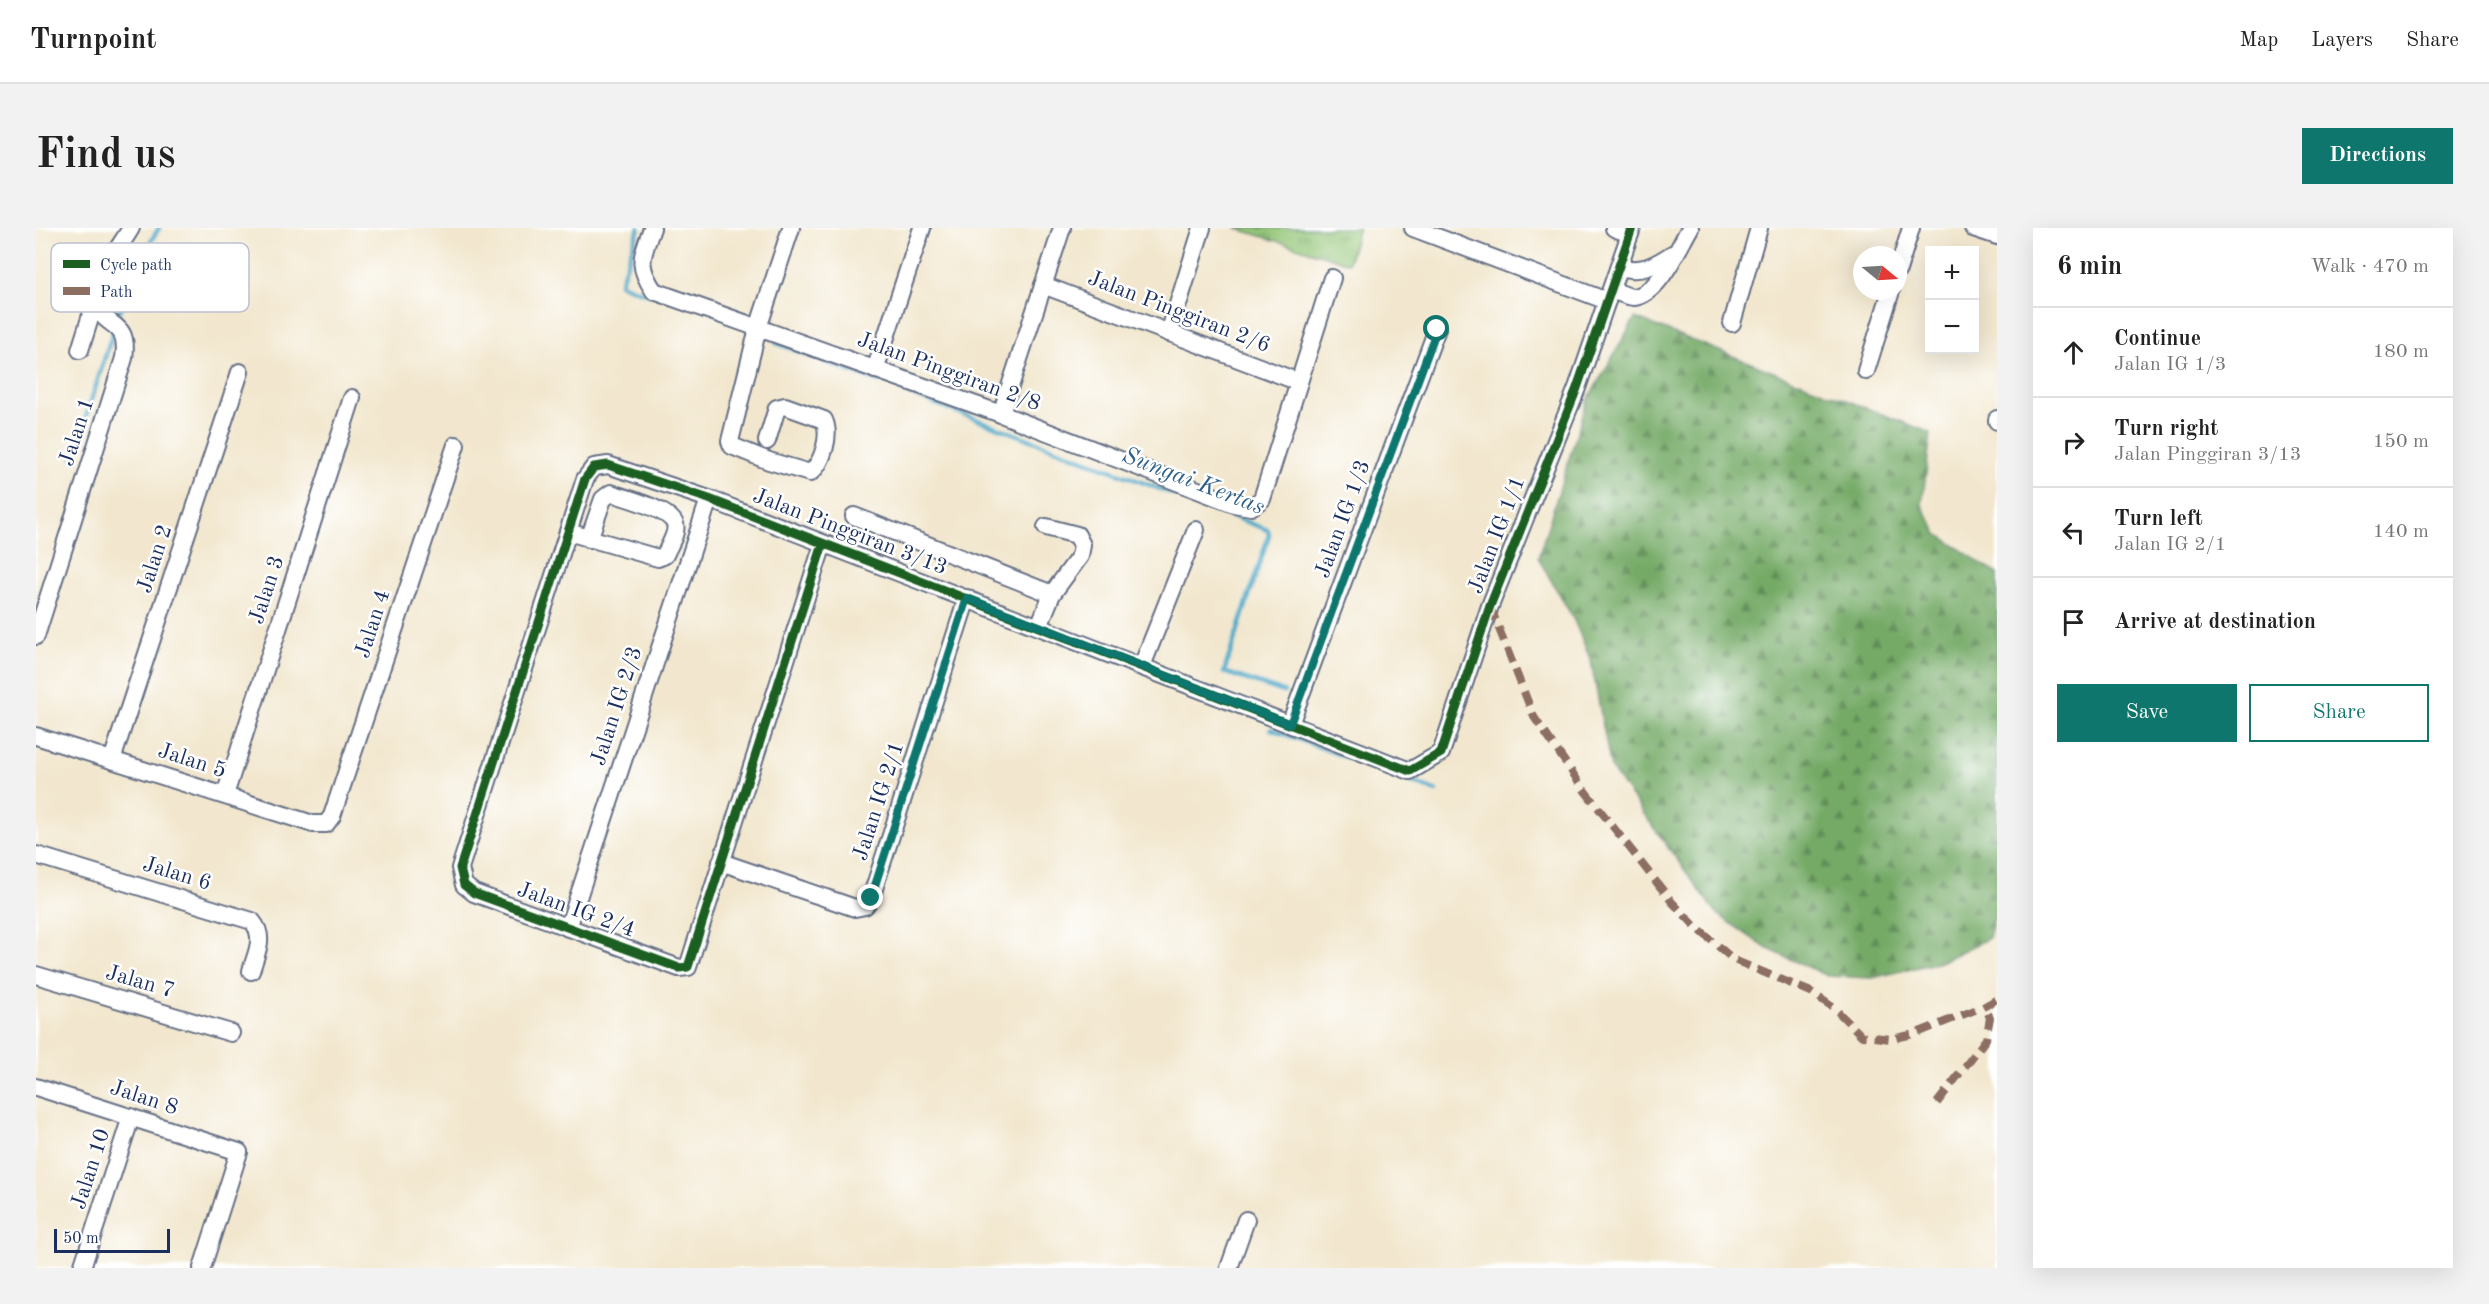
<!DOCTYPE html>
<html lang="en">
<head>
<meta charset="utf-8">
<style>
  :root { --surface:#fff; --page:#f2f2f2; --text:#222; --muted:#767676; --line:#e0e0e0; --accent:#0f766e }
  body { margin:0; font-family:"Old Standard TT",serif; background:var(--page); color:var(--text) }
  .controls { position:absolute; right:18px; top:18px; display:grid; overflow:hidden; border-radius:0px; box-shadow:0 6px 24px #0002 }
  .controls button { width:54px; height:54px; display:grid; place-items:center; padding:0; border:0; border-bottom:2px solid var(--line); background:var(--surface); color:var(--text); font:30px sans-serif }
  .compass { position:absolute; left:1817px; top:18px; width:54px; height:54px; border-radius:50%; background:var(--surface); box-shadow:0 6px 24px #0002; rotate:108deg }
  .scale { position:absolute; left:18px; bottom:15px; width:116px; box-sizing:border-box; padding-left:6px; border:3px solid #1b2f5e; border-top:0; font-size:16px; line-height:21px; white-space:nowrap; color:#1b2f5e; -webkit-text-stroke:4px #fff; paint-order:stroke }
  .stop { position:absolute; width:18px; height:18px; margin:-14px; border:4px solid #0f766e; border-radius:50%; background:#fff }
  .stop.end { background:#0f766e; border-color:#fff; box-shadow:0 2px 6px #0008 }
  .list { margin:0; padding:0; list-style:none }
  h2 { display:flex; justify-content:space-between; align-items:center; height:78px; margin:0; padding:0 24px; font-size:26px }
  h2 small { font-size:20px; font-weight:400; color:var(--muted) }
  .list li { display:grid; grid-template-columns:39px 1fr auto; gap:18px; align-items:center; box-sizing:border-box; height:90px; padding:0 24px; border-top:2px solid var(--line) }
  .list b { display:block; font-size:22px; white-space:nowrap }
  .list p { margin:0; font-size:20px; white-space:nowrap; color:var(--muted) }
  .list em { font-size:20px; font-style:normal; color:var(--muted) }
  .actions { display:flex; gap:12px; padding:18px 24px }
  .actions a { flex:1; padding:14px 0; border:2px solid var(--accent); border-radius:0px; text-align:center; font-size:21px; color:var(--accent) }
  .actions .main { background:var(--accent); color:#fff }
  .icon { flex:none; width:33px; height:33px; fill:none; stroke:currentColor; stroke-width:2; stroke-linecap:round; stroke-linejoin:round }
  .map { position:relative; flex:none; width:1961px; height:1040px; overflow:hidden; border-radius:0px }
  header { display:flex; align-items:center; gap:36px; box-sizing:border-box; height:84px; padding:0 30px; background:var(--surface); border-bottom:2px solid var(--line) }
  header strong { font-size:28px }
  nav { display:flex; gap:33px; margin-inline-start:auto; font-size:21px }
  .intro { display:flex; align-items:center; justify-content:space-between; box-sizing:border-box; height:144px; padding:0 36px }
  h1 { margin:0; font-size:42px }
  .button { padding:15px 27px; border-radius:0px; background:var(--accent); color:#fff; font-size:21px; font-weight:700 }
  main { display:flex; gap:36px; padding:0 36px }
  aside { flex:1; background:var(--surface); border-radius:0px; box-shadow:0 6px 24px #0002 }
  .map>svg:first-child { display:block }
</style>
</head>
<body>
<header>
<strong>Turnpoint</strong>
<nav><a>Map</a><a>Layers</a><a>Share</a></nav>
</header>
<div class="intro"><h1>Find us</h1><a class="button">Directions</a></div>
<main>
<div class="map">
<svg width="1961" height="1040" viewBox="0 0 1961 1040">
  <defs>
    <pattern id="grass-tufts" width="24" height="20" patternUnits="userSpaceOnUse" patternTransform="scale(1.5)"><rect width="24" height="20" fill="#92c475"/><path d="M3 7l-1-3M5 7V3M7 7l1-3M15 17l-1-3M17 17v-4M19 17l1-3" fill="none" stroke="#76a063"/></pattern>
    <pattern id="forest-firs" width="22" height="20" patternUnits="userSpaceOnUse" patternTransform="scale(1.5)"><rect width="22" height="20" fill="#75aa66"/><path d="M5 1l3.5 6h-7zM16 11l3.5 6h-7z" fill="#5f8b57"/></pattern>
  </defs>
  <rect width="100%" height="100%" fill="#fff"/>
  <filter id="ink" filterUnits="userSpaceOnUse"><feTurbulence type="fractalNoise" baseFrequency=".0167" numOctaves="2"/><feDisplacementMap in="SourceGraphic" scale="12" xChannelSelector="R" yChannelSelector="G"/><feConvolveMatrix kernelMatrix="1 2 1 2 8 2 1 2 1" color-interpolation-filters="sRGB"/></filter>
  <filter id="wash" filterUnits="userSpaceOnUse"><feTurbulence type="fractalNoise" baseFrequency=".008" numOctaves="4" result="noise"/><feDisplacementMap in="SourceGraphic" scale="24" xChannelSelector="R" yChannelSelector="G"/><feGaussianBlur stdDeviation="1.35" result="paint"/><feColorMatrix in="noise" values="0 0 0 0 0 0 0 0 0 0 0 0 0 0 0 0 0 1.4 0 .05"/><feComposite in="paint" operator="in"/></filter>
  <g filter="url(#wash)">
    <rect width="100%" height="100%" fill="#f2e7ce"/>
    <path fill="url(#grass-tufts)" stroke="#567a6a" stroke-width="1.5" d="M1199,0H1323L1312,35Z"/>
    <path fill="url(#forest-firs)" stroke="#486c62" stroke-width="1.5" d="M1599,90L1895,205L1886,277L1902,306L1961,346V679L1953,710L1904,734L1836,750L1791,748L1730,720L1680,685L1575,541L1555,433L1537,390L1502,330L1551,173Z"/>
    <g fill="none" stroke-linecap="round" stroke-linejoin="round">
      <g stroke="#4aa9c9" stroke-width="4.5">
        <path d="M603,0L584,56L614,67"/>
        <path d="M80,93L96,44L123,0"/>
        <path d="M740,115L842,154"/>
        <path d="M871,165L1232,302L1233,307L1188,444L1248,464"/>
        <path d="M37,230L78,101"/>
        <path d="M1235,501L1400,563"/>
      </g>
    </g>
  </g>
  <g filter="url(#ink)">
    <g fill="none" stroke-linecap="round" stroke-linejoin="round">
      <defs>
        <g id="minor">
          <path d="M616,0C606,29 600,36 618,63L965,186L1198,276L1215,279L1226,271L1296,50"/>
          <path d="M1377,0L1571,73"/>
          <path d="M1578,0L1594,6"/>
          <path d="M1937,0L1961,8"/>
          <path d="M1583,39C1605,45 1618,38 1636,26"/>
          <path d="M1862,42L1875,0"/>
          <path d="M1007,57L1263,154"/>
          <path d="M1575,62C1582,64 1591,69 1598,69C1623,66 1642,20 1654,0"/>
          <path d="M1696,95L1723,0"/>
          <path d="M1133,105L1166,0"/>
          <path d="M44,122L61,68"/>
          <path d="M839,142L886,0"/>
          <path d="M1830,143L1855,63"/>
          <path d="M965,186L1026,0"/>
          <path d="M1961,193V191"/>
          <path d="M731,213L741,180L749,178L788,192C795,207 787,235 774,245L733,233L696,218L694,213L722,100L755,0"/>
          <path d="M818,288L1016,366L1044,328L1046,317L1041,307L1010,299"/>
          <path d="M532,304L622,330L629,327C632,319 642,305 639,296C633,281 590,270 575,265L567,271L553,311"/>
          <path d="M787,316L652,739L643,740L438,665L428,657L424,640L549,251L558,239L572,237L673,271L1374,543L1405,525L1454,378L1541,160L1596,0"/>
          <path d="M1003,398L1016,366"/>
          <path d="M0,408L88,130C94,90 67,102 62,76C57,50 83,21 95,0"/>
          <path d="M1106,438L1160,302"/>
          <path d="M1254,496L1401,101"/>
          <path d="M0,508L277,596H290L296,588L420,217"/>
          <path d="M76,532L204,144"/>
          <path d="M189,567L316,170"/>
          <path d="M0,627L216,693C230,709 220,725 215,743"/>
          <path d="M685,634L819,680L829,678L835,670L931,370"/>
          <path d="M532,700L673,271"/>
          <path d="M0,747L195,805"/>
          <path d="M0,859L203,924L166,1040"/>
          <path d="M46,1040L95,889"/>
          <path d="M1193,1040L1210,992"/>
        </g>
      </defs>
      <use href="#minor" stroke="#666f85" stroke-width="20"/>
      <use href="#minor" stroke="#fff" stroke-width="16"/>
      <g stroke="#8d6e63" stroke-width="8" stroke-dasharray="15 8" stroke-linecap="butt">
        <path d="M1454,378L1498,489L1549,563L1636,674L1660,699L1698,732L1775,764L1798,780L1826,808L1837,809L1855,811L1878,806L1949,778L1961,771"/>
        <path d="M1901,875L1950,811L1954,790L1949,778"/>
      </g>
      <defs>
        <path id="cycleway" d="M787,316L652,739L643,740L438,665L428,657L424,640L549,251L558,239L572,237L673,271L1374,543L1405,525L1454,378L1541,160L1596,0"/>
      </defs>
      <use href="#cycleway" stroke="#fff" stroke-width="13"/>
      <use href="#cycleway" stroke="#1b5e20" stroke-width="9"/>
    </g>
  </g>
  <g fill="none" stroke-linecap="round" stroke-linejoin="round" filter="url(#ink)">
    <path stroke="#0f766e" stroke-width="8" d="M835,670L931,370L1254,496L1401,101"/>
  </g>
  <g text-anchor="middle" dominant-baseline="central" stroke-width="5" stroke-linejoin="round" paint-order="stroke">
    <g font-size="22" fill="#1b2f5e" stroke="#fff">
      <text transform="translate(1143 84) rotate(21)">Jalan Pinggiran 2/6</text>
      <text transform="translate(913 144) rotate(20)">Jalan Pinggiran 2/8</text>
      <text transform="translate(41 204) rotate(-72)">Jalan 1</text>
      <text transform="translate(1307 291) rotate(-70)">Jalan IG 1/3</text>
      <text transform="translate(814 304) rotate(21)">Jalan Pinggiran 3/13</text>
      <text transform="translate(1461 307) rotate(-69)">Jalan IG 1/1</text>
      <text transform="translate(119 331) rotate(-72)">Jalan 2</text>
      <text transform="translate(231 362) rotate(-72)">Jalan 3</text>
      <text transform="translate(337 396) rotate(-72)">Jalan 4</text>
      <text transform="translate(581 478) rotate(-72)">Jalan IG 2/3</text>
      <text transform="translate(156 533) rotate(18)">Jalan 5</text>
      <text transform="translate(843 573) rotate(-72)">Jalan IG 2/1</text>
      <text transform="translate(141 646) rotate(17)">Jalan 6</text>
      <text transform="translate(540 682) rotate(20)">Jalan IG 2/4</text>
      <text transform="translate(104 754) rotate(16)">Jalan 7</text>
      <text transform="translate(108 870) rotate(18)">Jalan 8</text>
      <text transform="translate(55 941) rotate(-72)">Jalan 10</text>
    </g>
    <g font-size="24" font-style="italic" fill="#2e6089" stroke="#fff">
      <text transform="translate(1157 254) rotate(21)">Sungai Kertas</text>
    </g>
  </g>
  <rect x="15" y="15" width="198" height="69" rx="9" fill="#fff" stroke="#bbc1cf" stroke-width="1.5"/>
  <rect x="27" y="32" width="27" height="8" fill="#1b5e20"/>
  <rect x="27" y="59" width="27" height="8" fill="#8d6e63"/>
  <g font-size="16" fill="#1b2f5e">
    <text x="64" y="42">Cycle path</text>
    <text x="64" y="69">Path</text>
  </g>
</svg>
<div class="controls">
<button>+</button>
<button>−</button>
</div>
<svg class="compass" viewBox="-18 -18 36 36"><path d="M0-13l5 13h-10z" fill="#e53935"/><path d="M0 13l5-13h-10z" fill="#767676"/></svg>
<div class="scale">50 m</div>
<div class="stop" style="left:1401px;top:101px"></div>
<div class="stop end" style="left:835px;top:670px"></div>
</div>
<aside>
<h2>6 min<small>Walk · 470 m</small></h2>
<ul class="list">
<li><svg class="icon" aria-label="ahead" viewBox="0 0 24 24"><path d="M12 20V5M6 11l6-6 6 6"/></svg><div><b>Continue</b><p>Jalan IG 1/3</p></div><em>180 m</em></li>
<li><svg class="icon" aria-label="right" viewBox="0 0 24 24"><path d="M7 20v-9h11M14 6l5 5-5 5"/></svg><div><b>Turn right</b><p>Jalan Pinggiran 3/13</p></div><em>150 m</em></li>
<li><svg class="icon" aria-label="left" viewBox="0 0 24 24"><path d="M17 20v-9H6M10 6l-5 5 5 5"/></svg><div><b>Turn left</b><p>Jalan IG 2/1</p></div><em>140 m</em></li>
<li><svg class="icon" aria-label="arrive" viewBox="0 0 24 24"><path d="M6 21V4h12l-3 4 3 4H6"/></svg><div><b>Arrive at destination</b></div></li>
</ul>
<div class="actions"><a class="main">Save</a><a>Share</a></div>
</aside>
</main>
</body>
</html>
